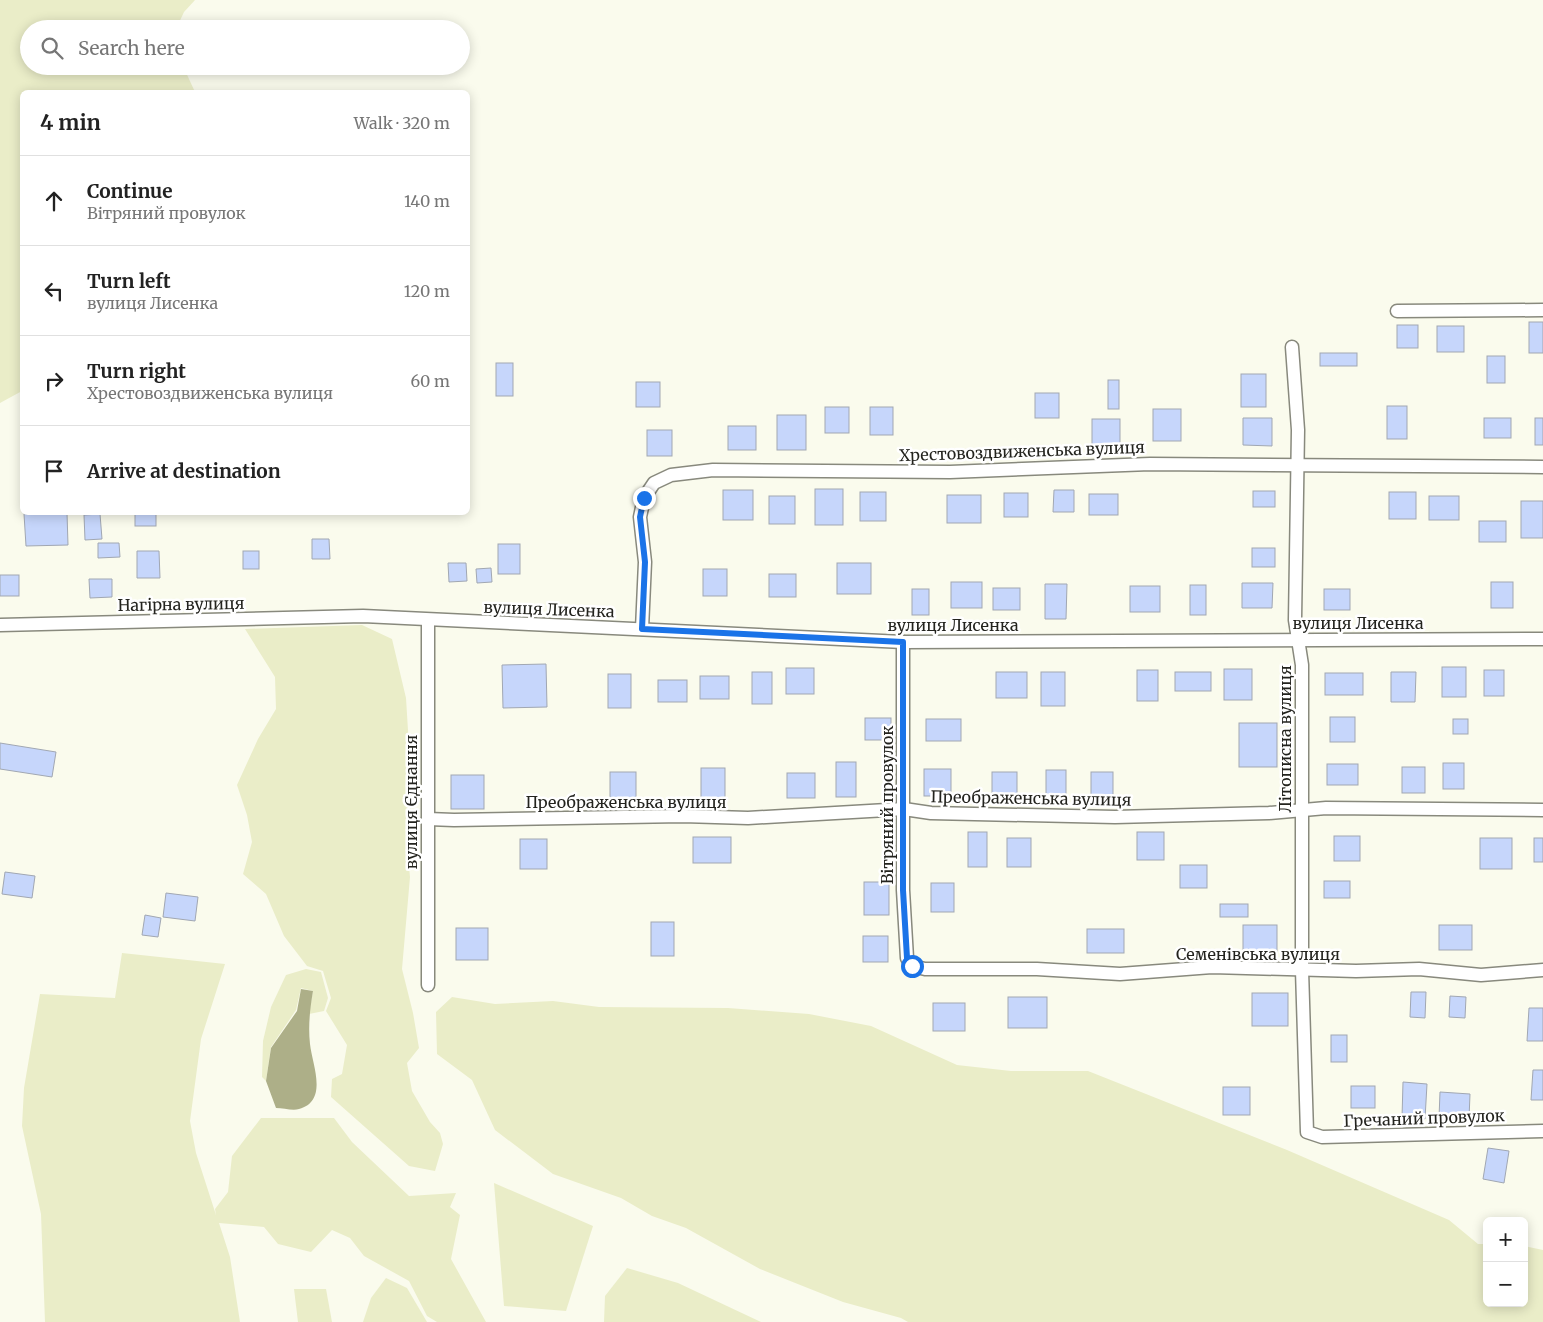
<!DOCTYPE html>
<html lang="en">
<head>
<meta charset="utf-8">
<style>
  :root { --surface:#fff; --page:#f2f2f2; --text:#222; --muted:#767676; --line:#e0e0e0 }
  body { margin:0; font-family:Merriweather,serif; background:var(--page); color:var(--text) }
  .controls { position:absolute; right:15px; bottom:15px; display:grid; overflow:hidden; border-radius:8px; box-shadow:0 2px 12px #0003 }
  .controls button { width:45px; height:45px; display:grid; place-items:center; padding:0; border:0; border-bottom:1px solid var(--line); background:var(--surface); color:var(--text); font:25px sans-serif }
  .stop { position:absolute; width:15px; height:15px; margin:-11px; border:4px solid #1a73e8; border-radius:50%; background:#fff }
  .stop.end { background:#1a73e8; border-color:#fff; box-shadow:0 1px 5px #0008 }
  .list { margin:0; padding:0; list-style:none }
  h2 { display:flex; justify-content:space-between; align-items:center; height:65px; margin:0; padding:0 20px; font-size:21px }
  h2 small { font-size:16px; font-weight:400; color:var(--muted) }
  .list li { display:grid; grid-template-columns:32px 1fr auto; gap:15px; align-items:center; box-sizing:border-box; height:90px; padding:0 20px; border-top:1px solid var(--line) }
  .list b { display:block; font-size:19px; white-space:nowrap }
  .list p { margin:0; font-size:16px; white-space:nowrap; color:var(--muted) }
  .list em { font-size:16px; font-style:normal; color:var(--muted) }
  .icon { flex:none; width:28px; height:28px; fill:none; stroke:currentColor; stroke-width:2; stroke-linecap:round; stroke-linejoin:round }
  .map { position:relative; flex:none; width:1543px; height:1322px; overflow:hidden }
  .search { position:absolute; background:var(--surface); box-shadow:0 2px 12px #0003; left:20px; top:20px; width:450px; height:55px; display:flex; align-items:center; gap:12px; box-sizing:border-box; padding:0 18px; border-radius:28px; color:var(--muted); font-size:19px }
  .panel { position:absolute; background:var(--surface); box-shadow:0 2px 12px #0003; left:20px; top:90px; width:450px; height:425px; border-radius:8px }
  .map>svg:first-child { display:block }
</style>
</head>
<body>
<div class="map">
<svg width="1543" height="1322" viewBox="0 0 1543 1322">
  <rect width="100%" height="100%" fill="#fafbed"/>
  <g fill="#eaedc8">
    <path d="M0,0H195L184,12L176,29H29V66H183L195,92H22V391L0,403Z"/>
    <path d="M362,625L392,639L406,698L412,795L407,847L410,877L402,969L413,1013L419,1048L407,1063L412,1091L430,1122L440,1133L443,1144L435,1171L409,1166L331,1097L332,1079L342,1074L347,1045L326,1011L331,998L323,971L307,966L284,936L266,894L243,874L252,842L247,815L237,785L258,739L276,709L275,677L245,629Z"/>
    <path d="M122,953L225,964L201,1039L190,1121L196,1153L216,1215L215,1209L228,1192L232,1156L261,1118H334L352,1142L409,1196L456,1193L450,1207L460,1215L451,1259L486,1322H437L427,1316L409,1281L364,1256L350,1238L332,1230L311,1252L278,1244L264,1227L219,1223L230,1257L240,1322H45L41,1214L22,1126L24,1088L40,994L115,998Z"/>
    <path d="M306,969L321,972L328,998L324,1011L309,1014L313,991L301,988L296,1010L271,1047L266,1081L262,1077L263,1041L271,1007L286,975Z"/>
    <path d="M452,997L495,1004L553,1001L599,1007L728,1008L809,1014L871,1026L957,1065L1011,1071H1088L1287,1150L1449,1220L1478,1244H1487V1303H1524V1246L1543,1250V1322H908L901,1318L843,1302L760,1269L686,1228L652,1216L621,1198L553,1174L495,1130L472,1080L437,1054L436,1012Z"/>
    <path d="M494,1183L593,1226L566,1311L504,1306Z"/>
    <path d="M627,1268L678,1283L761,1322H604L605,1296Z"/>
    <path d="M386,1278L407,1288L427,1322H363L371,1298Z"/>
    <path d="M294,1289H326L332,1322H298Z"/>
  </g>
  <path fill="#adaf88" d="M301,989L313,991C310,1009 308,1026 310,1044C312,1064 329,1101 299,1109C293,1111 283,1108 276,1108L266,1081L271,1048L297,1011Z"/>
  <g fill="#c6d6fb" stroke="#a1a7b2">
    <rect x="1529" y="322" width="14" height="31"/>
    <rect x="1397" y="325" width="21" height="23"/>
    <rect x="1437" y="326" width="27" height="26"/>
    <rect x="1320" y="353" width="37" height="13"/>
    <rect x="1487" y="356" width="18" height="27"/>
    <rect x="496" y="363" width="17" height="33"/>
    <rect x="1241" y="374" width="25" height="33"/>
    <rect x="1108" y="380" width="11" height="29"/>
    <rect x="636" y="382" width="24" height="25"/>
    <rect x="1035" y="393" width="24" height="25"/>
    <rect x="1387" y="406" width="20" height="33"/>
    <rect x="825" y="407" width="24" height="26"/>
    <rect x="870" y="407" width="23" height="28"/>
    <rect x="1153" y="409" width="28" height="32"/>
    <rect x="777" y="415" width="29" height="35"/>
    <path d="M1243,418H1272V446L1243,445Z"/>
    <rect x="1484" y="418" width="27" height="20"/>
    <rect x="1535" y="418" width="8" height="27"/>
    <rect x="1092" y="419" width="28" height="30"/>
    <rect x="728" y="426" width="28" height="24"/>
    <rect x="647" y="430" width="25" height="26"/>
    <rect x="815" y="489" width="28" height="36"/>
    <rect x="723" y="490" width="30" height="30"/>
    <path d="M1054,490H1074V512H1053Z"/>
    <rect x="1253" y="491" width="22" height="16"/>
    <rect x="860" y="492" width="26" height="29"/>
    <rect x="1389" y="492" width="27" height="27"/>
    <rect x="1004" y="493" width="24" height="24"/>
    <rect x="1089" y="494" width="29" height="21"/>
    <rect x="947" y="495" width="34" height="28"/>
    <rect x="769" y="496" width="26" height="28"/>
    <rect x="1429" y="496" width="30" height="24"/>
    <rect x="1521" y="501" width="22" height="37"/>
    <rect x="135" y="512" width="21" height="14"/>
    <path d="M67,513L68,545L26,546L24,514Z"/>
    <path d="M100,514L102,539L85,540L84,515Z"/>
    <rect x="1479" y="521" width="27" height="21"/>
    <path d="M312,539H329L330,559H312Z"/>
    <path d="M98,543H119L120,557L98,558Z"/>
    <rect x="498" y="544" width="22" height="30"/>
    <rect x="1252" y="548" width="23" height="19"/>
    <path d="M137,551H159L160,578H137Z"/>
    <rect x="243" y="551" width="16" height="18"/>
    <path d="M448,563H466L467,581L449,582Z"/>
    <rect x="837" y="563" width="34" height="31"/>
    <path d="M491,568L492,582L477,583L476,569Z"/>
    <rect x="703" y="569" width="24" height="27"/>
    <rect x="769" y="574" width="27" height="23"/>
    <rect x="0" y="575" width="19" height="21"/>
    <path d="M89,579H112V597L90,598Z"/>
    <rect x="951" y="582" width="31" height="26"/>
    <rect x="1491" y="582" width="22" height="26"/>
    <path d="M1242,583H1273L1272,608H1242Z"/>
    <path d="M1045,584H1067L1066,619H1045Z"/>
    <rect x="1190" y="585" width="16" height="30"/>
    <rect x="1130" y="586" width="30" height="26"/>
    <rect x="993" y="588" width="27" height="22"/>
    <rect x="912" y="589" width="17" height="26"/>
    <rect x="1324" y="589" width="26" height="21"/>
    <path d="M546,664L547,707L503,708L502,665Z"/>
    <rect x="1442" y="667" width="24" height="30"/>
    <rect x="786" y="668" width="28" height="26"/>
    <rect x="1224" y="669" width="28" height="31"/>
    <rect x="1137" y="670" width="21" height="31"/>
    <rect x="1484" y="670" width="20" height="26"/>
    <rect x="752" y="672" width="20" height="32"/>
    <rect x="996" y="672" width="31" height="26"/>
    <rect x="1041" y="672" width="24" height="34"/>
    <rect x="1175" y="672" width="36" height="19"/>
    <path d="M1391,672H1416L1415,702H1391Z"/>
    <rect x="1325" y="673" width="38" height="22"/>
    <rect x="608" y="674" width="23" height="34"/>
    <rect x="700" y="676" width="29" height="23"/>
    <rect x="658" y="680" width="29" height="22"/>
    <rect x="1330" y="717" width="25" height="25"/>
    <rect x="865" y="718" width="26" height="22"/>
    <rect x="926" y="719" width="35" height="22"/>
    <rect x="1453" y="719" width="15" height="15"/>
    <rect x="1239" y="723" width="38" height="44"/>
    <path d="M0,743L56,752L52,777L0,769Z"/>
    <rect x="836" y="762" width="20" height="35"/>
    <rect x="1443" y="763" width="21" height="26"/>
    <rect x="1327" y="764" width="31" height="21"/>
    <rect x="1402" y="767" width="23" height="26"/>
    <rect x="701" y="768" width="24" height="30"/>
    <rect x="924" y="769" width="27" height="27"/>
    <rect x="1046" y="770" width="20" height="27"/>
    <rect x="610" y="772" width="26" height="29"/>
    <rect x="992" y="772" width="25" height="24"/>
    <rect x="1091" y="772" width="22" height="23"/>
    <rect x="787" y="773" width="28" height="25"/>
    <rect x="451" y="775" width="33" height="34"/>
    <rect x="968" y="832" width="19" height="35"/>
    <rect x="1137" y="832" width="27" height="28"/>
    <rect x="1334" y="836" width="26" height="25"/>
    <rect x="693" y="837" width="38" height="26"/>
    <rect x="1007" y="838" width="24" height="29"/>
    <rect x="1480" y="838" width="32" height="31"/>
    <rect x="1534" y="838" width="9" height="24"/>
    <rect x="520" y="839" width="27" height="30"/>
    <rect x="1180" y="865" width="27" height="23"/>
    <path d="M5,872L35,876L32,898L2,894Z"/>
    <rect x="1324" y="881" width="26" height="17"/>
    <rect x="864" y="882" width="25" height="33"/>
    <rect x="931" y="883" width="23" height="29"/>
    <path d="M166,893L198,897L195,921L163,917Z"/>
    <rect x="1220" y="904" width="28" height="13"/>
    <path d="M145,915L161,918L158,937L142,935Z"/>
    <rect x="651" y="922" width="23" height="34"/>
    <rect x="1243" y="925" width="34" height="28"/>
    <rect x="1439" y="925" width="33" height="25"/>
    <rect x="456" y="928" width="32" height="32"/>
    <rect x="1087" y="929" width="37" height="24"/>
    <rect x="863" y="936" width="25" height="26"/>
    <path d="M1411,992H1426L1425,1018L1410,1017Z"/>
    <rect x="1252" y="993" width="36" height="33"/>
    <path d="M1450,996L1466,997L1465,1018L1449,1017Z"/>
    <rect x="1008" y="997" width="39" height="31"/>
    <rect x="933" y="1003" width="32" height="28"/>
    <path d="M1529,1008H1543V1041H1527Z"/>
    <rect x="1331" y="1035" width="16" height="27"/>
    <path d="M1533,1070H1543V1100H1531Z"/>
    <path d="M1403,1082L1427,1084L1425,1119L1402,1118Z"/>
    <rect x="1351" y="1086" width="24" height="22"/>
    <rect x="1223" y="1087" width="27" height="28"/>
    <path d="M1440,1092L1470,1094L1469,1119L1439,1118Z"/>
    <path d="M1488,1148L1509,1151L1504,1183L1483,1179Z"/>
  </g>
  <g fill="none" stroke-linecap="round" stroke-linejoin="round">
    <defs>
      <g id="street">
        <path d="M1397,311L1543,310"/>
        <path d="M1292,347L1298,430L1295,620L1302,665V970L1307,1132L1322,1137L1543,1131"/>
        <path d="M428,620V985"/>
        <path d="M0,625L363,616L903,642L1543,639"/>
        <path d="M642,629L645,562L640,517L644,498L654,483L671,475L713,470L950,472L1150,464L1543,467"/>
        <path d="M903,642V890L907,958L912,966L925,969H1037L1120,974L1212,967L1356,971L1419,969L1481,975L1543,970"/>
        <path d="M428,819L454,820L683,816L748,818L904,809L931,813L1115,817L1269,813L1326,808L1543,810"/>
      </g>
    </defs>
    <use href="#street" stroke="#88897d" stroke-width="15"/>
    <use href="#street" stroke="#fff" stroke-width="12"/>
  </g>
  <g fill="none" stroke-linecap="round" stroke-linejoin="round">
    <path stroke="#1a73e8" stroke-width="6" d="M644,498L640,517L645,562L642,629L903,642V890L907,958L912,966"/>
  </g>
  <g text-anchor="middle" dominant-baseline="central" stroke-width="5" stroke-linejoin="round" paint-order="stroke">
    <g font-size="16" fill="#23231e" stroke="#fff">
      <text transform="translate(1022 451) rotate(-2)">Хрестовоздвиженська вулиця</text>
      <text transform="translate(181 604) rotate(-1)">Нагірна вулиця</text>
      <text transform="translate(549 609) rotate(2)">вулиця Лисенка</text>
      <text x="1358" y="623">вулиця Лисенка</text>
      <text x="953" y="625">вулиця Лисенка</text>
      <text transform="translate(1285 739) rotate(-90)">Літописна вулиця</text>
      <text transform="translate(1031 798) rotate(1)">Преображенська вулиця</text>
      <text transform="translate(411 802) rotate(-90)">вулиця Єднання</text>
      <text x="626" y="802">Преображенська вулиця</text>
      <text transform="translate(887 805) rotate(-90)">Вітряний провулок</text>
      <text x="1258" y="954">Семенівська вулиця</text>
      <text transform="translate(1424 1118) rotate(-2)">Гречаний провулок</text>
    </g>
  </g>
</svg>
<div class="controls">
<button>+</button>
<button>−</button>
</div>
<div class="stop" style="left:912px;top:966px"></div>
<div class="stop end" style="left:644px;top:498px"></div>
<div class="search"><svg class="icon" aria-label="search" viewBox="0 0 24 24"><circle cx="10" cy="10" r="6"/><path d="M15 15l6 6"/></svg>Search here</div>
<section class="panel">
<h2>4 min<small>Walk · 320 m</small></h2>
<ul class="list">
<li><svg class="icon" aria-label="ahead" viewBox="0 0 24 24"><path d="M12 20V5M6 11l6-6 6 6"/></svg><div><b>Continue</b><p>Вітряний провулок</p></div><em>140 m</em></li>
<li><svg class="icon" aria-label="left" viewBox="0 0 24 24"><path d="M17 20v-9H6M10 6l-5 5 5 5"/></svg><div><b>Turn left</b><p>вулиця Лисенка</p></div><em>120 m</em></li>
<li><svg class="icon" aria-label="right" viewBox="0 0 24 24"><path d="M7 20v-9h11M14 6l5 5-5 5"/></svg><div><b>Turn right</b><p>Хрестовоздвиженська вулиця</p></div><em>60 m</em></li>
<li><svg class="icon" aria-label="arrive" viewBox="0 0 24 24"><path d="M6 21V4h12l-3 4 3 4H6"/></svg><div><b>Arrive at destination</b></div></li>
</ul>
</section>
</div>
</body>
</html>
